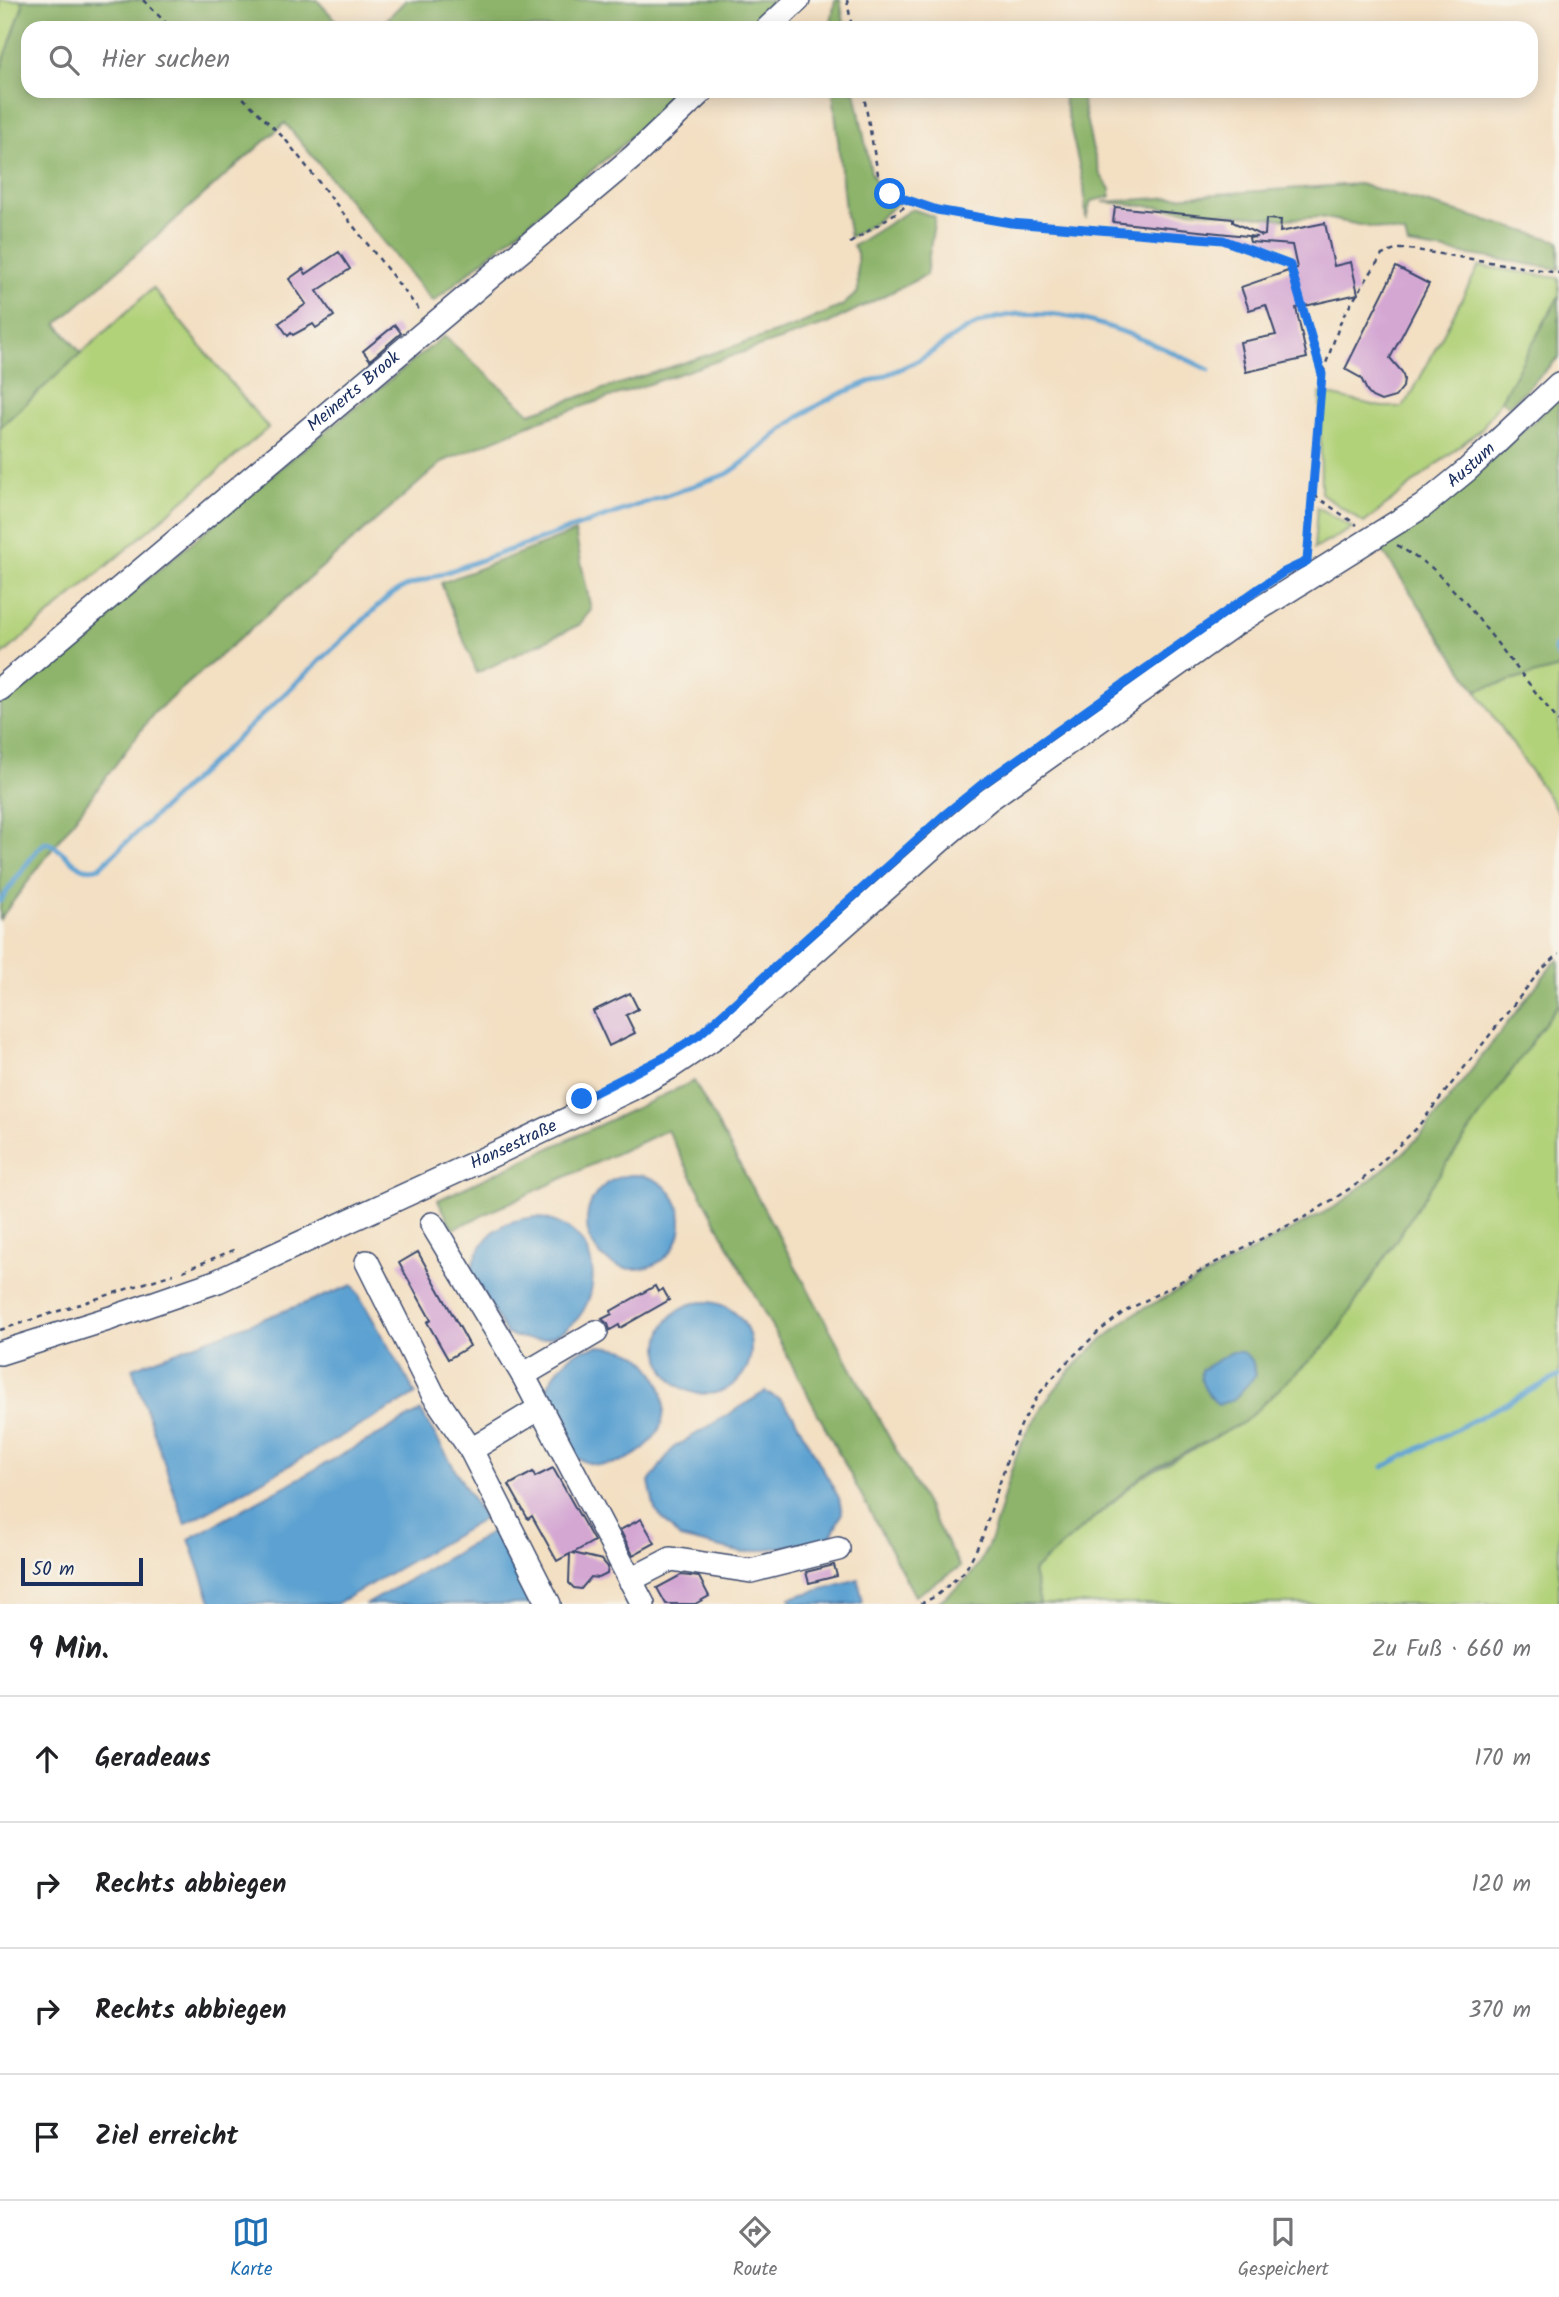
<!DOCTYPE html>
<html lang="de">
<head>
<meta charset="utf-8">
<style>
  :root { --surface:#fff; --page:#f6f6f6; --text:#202124; --muted:#757577; --line:#e0e0e0; --accent:#1f6fb2 }
  body { margin:0; font-family:Kalam,sans-serif; background:var(--page); color:var(--text) }
  .scale { position:absolute; left:21px; bottom:18px; width:122px; box-sizing:border-box; padding-left:7px; border:4px solid #1b2f5e; border-top:0; font-size:19px; line-height:24px; white-space:nowrap; color:#1b2f5e; -webkit-text-stroke:5px #f7f3e8; paint-order:stroke }
  .stop { position:absolute; width:21px; height:21px; margin:-16px; border:5px solid #1a73e8; border-radius:50%; background:#fff }
  .stop.end { background:#1a73e8; border-color:#fff; box-shadow:0 2px 7px #0008 }
  .list { margin:0; padding:0; list-style:none }
  h2 { display:flex; justify-content:space-between; align-items:center; height:91px; margin:0; padding:0 28px; font-size:30px }
  h2 small { font-size:23px; font-weight:400; color:var(--muted) }
  .list li { display:grid; grid-template-columns:46px 1fr auto; gap:21px; align-items:center; box-sizing:border-box; height:126px; padding:0 28px; border-top:2px solid var(--line) }
  .list b { display:block; font-size:26px; white-space:nowrap }
  .list em { font-size:23px; font-style:normal; color:var(--muted) }
  .icon { flex:none; width:38px; height:38px; fill:none; stroke:currentColor; stroke-width:2; stroke-linecap:round; stroke-linejoin:round }
  .map { position:relative; flex:none; width:1559px; height:1604px; overflow:hidden }
  .search { position:absolute; background:var(--surface); box-shadow:0 4px 18px #0003; left:21px; right:21px; top:21px; height:77px; display:flex; align-items:center; gap:18px; box-sizing:border-box; padding:0 24px; border-radius:21px; color:var(--muted); font-size:26px }
  .sheet { height:595px; background:var(--surface) }
  nav { display:flex; justify-content:space-around; align-items:center; box-sizing:border-box; height:98px; border-top:2px solid var(--line); background:var(--surface); font-size:19px; color:var(--muted) }
  nav a { display:grid; justify-items:center; gap:4px }
  nav .on { color:var(--accent) }
  .map>svg:first-child { display:block }
</style>
</head>
<body>
<div class="map">
<svg width="1559" height="1604" viewBox="0 0 1559 1604">
  <rect width="100%" height="100%" fill="#f7f3e8"/>
  <filter id="ink" filterUnits="userSpaceOnUse"><feTurbulence type="fractalNoise" baseFrequency=".0143" numOctaves="2"/><feDisplacementMap in="SourceGraphic" scale="14" xChannelSelector="R" yChannelSelector="G"/><feConvolveMatrix kernelMatrix="1 2 1 2 8 2 1 2 1" color-interpolation-filters="sRGB"/></filter>
  <filter id="wash" filterUnits="userSpaceOnUse"><feTurbulence type="fractalNoise" baseFrequency=".00686" numOctaves="4" result="noise"/><feDisplacementMap in="SourceGraphic" scale="28" xChannelSelector="R" yChannelSelector="G"/><feGaussianBlur stdDeviation="1.57" result="paint"/><feColorMatrix in="noise" values="0 0 0 0 0 0 0 0 0 0 0 0 0 0 0 0 0 1.4 0 .05"/><feComposite in="paint" operator="in"/></filter>
  <g filter="url(#wash)">
    <rect width="100%" height="100%" fill="#f3dfc2"/>
    <g fill="#b2d27a" stroke="#66806c" stroke-width="2">
      <path d="M0,0H21L23,5L0,72Z"/>
      <path d="M1479,266L1559,278V296L1501,400L1482,428L1364,523L1321,493L1320,393L1382,407H1403L1410,397Z"/>
      <path d="M153,288L268,428L0,657V427Z"/>
      <path d="M1317,507L1353,528L1314,549Z"/>
      <path d="M1559,668V813L1476,690Z"/>
      <path d="M1559,1003V1604H1040L1033,1571L1142,1477L1244,1422L1331,1340L1432,1185Z"/>
    </g>
    <g fill="#8db46a" stroke="#547264" stroke-width="2">
      <path d="M21,0H317L343,28H28V91H679L625,143L433,302L285,123L57,324L81,353L0,427V72L23,5Z"/>
      <path d="M406,0H773L744,28H378Z"/>
      <path d="M835,0H840L845,28H830Z"/>
      <path d="M833,91H855L871,172L880,191L899,202L873,224L850,237L845,210Z"/>
      <path d="M1062,91H1080L1092,146L1100,174L1110,189V197L1091,201L1086,219L1084,187Z"/>
      <path d="M1359,184L1559,241V269L1408,245L1405,234L1320,217L1285,219L1103,202Z"/>
      <path d="M912,209L935,217L926,275L827,324L539,421L444,461L154,713L0,919V703L289,461L444,336L530,413L793,327L842,306L858,292L857,253L853,246Z"/>
      <path d="M1559,296V357L1509,406L1501,400Z"/>
      <path d="M1559,398V668L1476,690L1382,550L1468,481Z"/>
      <path d="M575,532L591,610L579,625L477,673L441,583Z"/>
      <path d="M1559,960V1003L1432,1185L1331,1340L1244,1422L1145,1473L1033,1571L1040,1604H936C948,1594 964,1584 973,1572C999,1538 1001,1491 1018,1452C1044,1392 1083,1353 1134,1314L1340,1204L1402,1154L1423,1133L1553,964Z"/>
      <path d="M694,1081L960,1567L915,1596L667,1130L453,1229L438,1200Z"/>
    </g>
    <g fill="#5ca1d1" stroke="#3c6898" stroke-width="2">
      <circle cx="634" cy="1222" r="47"/>
      <path d="M540,1217C552,1221 564,1224 574,1233C610,1266 591,1330 543,1339C530,1341 518,1338 506,1334L471,1271C482,1233 501,1219 540,1217Z"/>
      <path d="M353,1285L416,1394L185,1524L132,1368Z"/>
      <circle cx="705" cy="1348" r="46"/>
      <path d="M598,1346C612,1347 626,1348 639,1356C661,1373 672,1408 657,1433C640,1459 603,1476 574,1456C567,1451 562,1436 558,1428C554,1421 549,1413 546,1404C541,1387 563,1360 577,1352C583,1349 591,1348 598,1346Z"/>
      <path d="M1232,1352H1242L1252,1360L1256,1375L1234,1399L1218,1405C1208,1394 1199,1385 1201,1370Z"/>
      <path d="M765,1392L781,1400L793,1415L839,1498L842,1513L832,1534L820,1541L743,1553L680,1538L655,1510L649,1482L673,1448Z"/>
      <path d="M421,1411L484,1519L336,1604H212L189,1539Z"/>
      <path d="M494,1531L531,1604H367Z"/>
      <path d="M858,1579L863,1602L856,1604H792L790,1598Z"/>
    </g>
    <g fill="none" stroke-linecap="round" stroke-linejoin="round">
      <g stroke="#5ca1d1" stroke-width="5">
        <path d="M1559,643L1554,649L1559,659"/>
        <path d="M0,901L37,850L46,842C67,849 75,876 100,867L388,597L404,587L727,474C754,457 775,433 802,415C837,391 880,380 917,361C936,351 952,336 971,327C1047,290 1141,337 1209,370"/>
        <path d="M1383,1467L1559,1376"/>
      </g>
    </g>
    <g id="blocks">
      <g fill="#d4a7d3">
        <path d="M1115,207L1233,219V222L1262,236L1265,235L1266,219L1281,220L1280,232L1325,223L1334,266L1351,262L1358,294L1296,308L1307,358L1246,372L1240,342L1276,335L1266,305L1249,310L1241,287L1297,268L1292,245L1250,242L1249,238L1257,237L1113,222Z"/>
        <path d="M339,252L350,269L317,291L334,316L316,328L313,324L293,335L291,333L288,336L279,323L306,304L289,279L303,269L306,274Z"/>
        <path d="M1396,267L1429,284L1390,358L1402,372L1404,379L1403,387L1395,397L1381,401L1372,397L1368,393L1361,378L1345,369Z"/>
        <path d="M395,325L401,333L370,360L363,351Z"/>
        <path d="M630,993L638,1009L626,1015L635,1033L609,1046L593,1011Z"/>
        <path d="M418,1252L470,1346L448,1359L427,1322L431,1320L399,1263Z"/>
        <path d="M655,1286L658,1292L663,1289L669,1300L620,1328L619,1325L610,1330L608,1324L602,1319L612,1314L611,1311Z"/>
        <path d="M553,1468L594,1541L573,1553L602,1560L608,1567L607,1574L599,1578L591,1577L581,1589L574,1588L569,1583L570,1554L557,1561L532,1516L528,1519L509,1485L533,1472L535,1477Z"/>
        <path d="M641,1519L655,1543L633,1555L620,1530Z"/>
        <path d="M834,1565L837,1576L809,1583L806,1572Z"/>
        <path d="M681,1575L699,1577L709,1596L695,1604H666L657,1588Z"/>
      </g>
    </g>
  </g>
  <g filter="url(#ink)">
    <use href="#blocks" fill-opacity="0" stroke="#3b496d" stroke-width="2"/>
    <g fill="none" stroke-linecap="round" stroke-linejoin="round">
      <defs>
        <g id="minor">
          <path d="M768,28L798,0"/>
          <path id="s1" d="M0,689L634,156L702,91"/>
          <path d="M432,1224L523,1375L643,1604"/>
          <path d="M367,1262L433,1394L471,1450L549,1604"/>
          <path id="s2" d="M0,1353L111,1318L218,1281L499,1152L631,1089L669,1068L730,1027L949,833L988,800L1235,624L1423,506L1467,470L1559,384"/>
          <path d="M523,1375L596,1332"/>
          <path d="M471,1450L540,1408"/>
          <path d="M630,1580L671,1559L751,1571L838,1549"/>
        </g>
      </defs>
      <use href="#minor" stroke="#3b496d" stroke-width="26"/>
      <g stroke="#3b496d" stroke-width="2.5" stroke-dasharray="5 5" stroke-linecap="butt">
        <path d="M143,0L171,28"/>
        <path d="M847,0L852,28"/>
        <path d="M236,91L285,139L420,311"/>
        <path d="M863,91L878,174L890,194L937,210L1011,223L1223,240L1290,265L1322,375L1308,556"/>
        <path d="M850,243L912,202"/>
        <path d="M1323,372L1342,318L1382,255L1398,249H1409L1559,273"/>
        <path d="M1314,495L1357,525"/>
        <path d="M1397,545L1432,568L1465,602L1559,722"/>
        <path d="M183,1271L238,1248"/>
        <path d="M0,1330L173,1274"/>
        <path d="M920,1604L936,1596L965,1571L982,1538L1010,1451L1022,1423L1039,1394L1063,1366L1097,1333L1124,1312L1237,1251L1307,1216L1360,1182L1416,1129L1540,971L1559,954"/>
      </g>
      <use href="#minor" stroke="#fff" stroke-width="23"/>
    </g>
  </g>
  <g fill="none" stroke-linecap="round" stroke-linejoin="round" filter="url(#ink)">
    <path stroke="#1a73e8" stroke-width="9" d="M582,1099L663,1058L699,1035L943,816L981,785L1261,587L1284,572L1307,561L1322,374L1290,265L1223,240L1011,223L937,210L890,194"/>
  </g>
  <g text-anchor="middle" dominant-baseline="central" stroke-width="7" stroke-linejoin="round" paint-order="stroke">
    <g font-size="18" fill="#1b2f5e" stroke="#f7f3e8">
      <text stroke="none"><textPath href="#s1" startOffset="462">Meinerts Brook</textPath></text>
      <text stroke="none"><textPath href="#s2" startOffset="1734">Austum</textPath></text>
      <text stroke="none"><textPath href="#s2" startOffset="555">Hansestraße</textPath></text>
    </g>
  </g>
</svg>
<div class="scale">50 m</div>
<div class="stop" style="left:890px;top:194px"></div>
<div class="stop end" style="left:582px;top:1099px"></div>
<div class="search"><svg class="icon" aria-label="search" viewBox="0 0 24 24"><circle cx="10" cy="10" r="6"/><path d="M15 15l6 6"/></svg>Hier suchen</div>
</div>
<section class="sheet">
<h2>9 Min.<small>Zu Fuß · 660 m</small></h2>
<ul class="list">
<li><svg class="icon" aria-label="ahead" viewBox="0 0 24 24"><path d="M12 20V5M6 11l6-6 6 6"/></svg><div><b>Geradeaus</b></div><em>170 m</em></li>
<li><svg class="icon" aria-label="right" viewBox="0 0 24 24"><path d="M7 20v-9h11M14 6l5 5-5 5"/></svg><div><b>Rechts abbiegen</b></div><em>120 m</em></li>
<li><svg class="icon" aria-label="right" viewBox="0 0 24 24"><path d="M7 20v-9h11M14 6l5 5-5 5"/></svg><div><b>Rechts abbiegen</b></div><em>370 m</em></li>
<li><svg class="icon" aria-label="arrive" viewBox="0 0 24 24"><path d="M6 21V4h12l-3 4 3 4H6"/></svg><div><b>Ziel erreicht</b></div></li>
</ul>
</section>
<nav>
<a class="on"><svg class="icon" aria-label="map" viewBox="0 0 24 24"><path d="M3 6l6-2 6 2 6-2v14l-6 2-6-2-6 2zM9 4v14M15 6v14"/></svg>Karte</a>
<a><svg class="icon" aria-label="directions" viewBox="0 0 24 24"><path d="M12 3l9 9-9 9-9-9zM9 14v-3h6M13 9l2 2-2 2"/></svg>Route</a>
<a><svg class="icon" aria-label="saved" viewBox="0 0 24 24"><path d="M7 4h10v16l-5-4-5 4z"/></svg>Gespeichert</a>
</nav>
</body>
</html>
